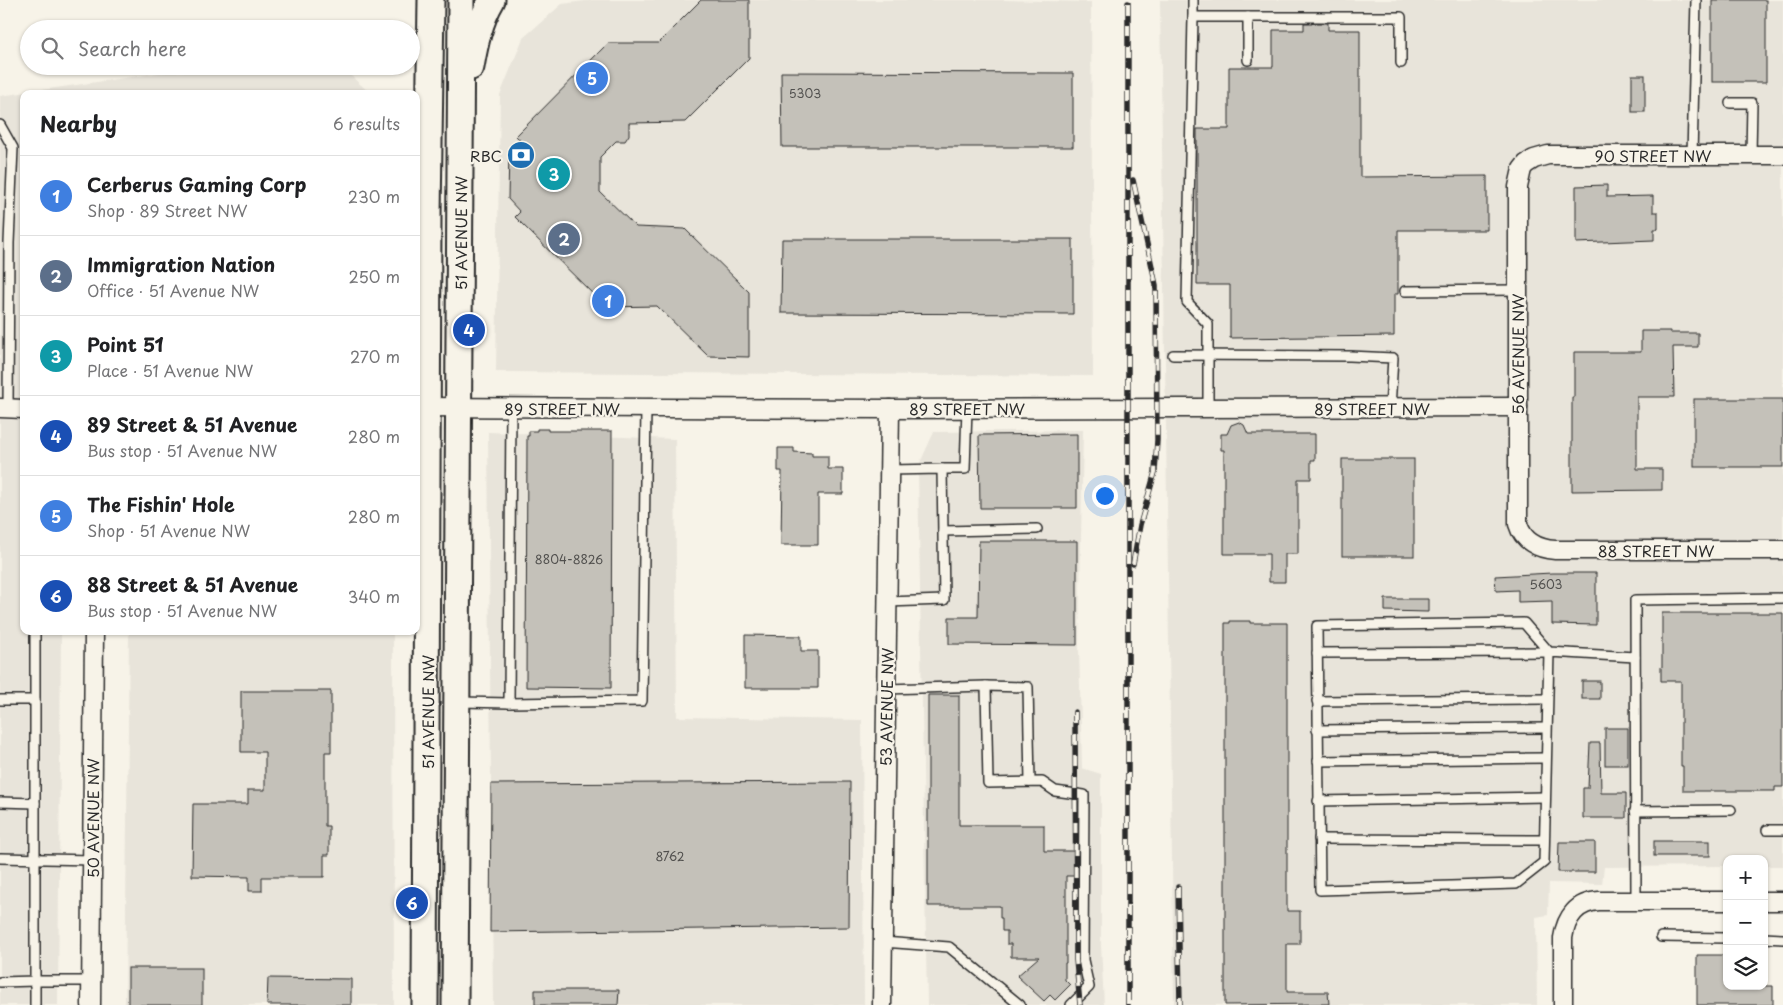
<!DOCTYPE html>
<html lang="en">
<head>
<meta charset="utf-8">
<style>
  :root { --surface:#fff; --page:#f6f6f6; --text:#202124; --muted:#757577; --line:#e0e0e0; --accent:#d93025 }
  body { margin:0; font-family:"Playpen Sans",sans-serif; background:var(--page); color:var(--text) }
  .controls { position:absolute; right:15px; bottom:15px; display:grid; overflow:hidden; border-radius:10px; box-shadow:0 1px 4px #0004 }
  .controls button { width:45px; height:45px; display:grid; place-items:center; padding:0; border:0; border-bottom:1px solid var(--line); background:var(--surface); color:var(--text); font:25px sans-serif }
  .you { position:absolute; left:1104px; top:495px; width:18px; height:18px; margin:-12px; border:4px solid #fff; border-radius:50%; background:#1a73e8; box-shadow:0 0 0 8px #1a73e833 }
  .badge { display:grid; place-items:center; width:32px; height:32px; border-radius:50%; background:var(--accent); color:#fff; font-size:16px; font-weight:700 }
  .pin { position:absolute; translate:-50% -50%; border:2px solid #fff; box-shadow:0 1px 5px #0006 }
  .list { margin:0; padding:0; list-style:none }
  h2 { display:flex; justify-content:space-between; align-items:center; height:65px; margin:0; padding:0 20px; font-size:21px }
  h2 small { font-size:16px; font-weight:400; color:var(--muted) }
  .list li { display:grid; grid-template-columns:32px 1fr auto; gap:15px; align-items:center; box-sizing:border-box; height:80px; padding:0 20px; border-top:1px solid var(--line) }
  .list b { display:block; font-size:19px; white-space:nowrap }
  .list p { margin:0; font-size:16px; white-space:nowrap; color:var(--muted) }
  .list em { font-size:16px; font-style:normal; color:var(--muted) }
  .icon { flex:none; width:28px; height:28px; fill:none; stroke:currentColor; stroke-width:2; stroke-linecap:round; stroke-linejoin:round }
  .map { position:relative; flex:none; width:1783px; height:1005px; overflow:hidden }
  .search { position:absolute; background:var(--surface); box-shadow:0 1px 4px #0004; left:20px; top:20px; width:400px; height:55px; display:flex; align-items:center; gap:12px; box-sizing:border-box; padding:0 18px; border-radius:28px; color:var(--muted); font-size:19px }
  .panel { position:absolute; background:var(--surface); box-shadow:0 1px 4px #0004; left:20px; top:90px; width:400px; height:545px; border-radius:10px }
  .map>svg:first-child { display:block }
</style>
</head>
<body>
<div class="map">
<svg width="1783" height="1005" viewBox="0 0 1783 1005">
  <rect width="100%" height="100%" fill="#f7f3e8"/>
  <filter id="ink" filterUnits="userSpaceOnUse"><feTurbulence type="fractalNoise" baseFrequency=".02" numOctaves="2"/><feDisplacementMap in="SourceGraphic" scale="10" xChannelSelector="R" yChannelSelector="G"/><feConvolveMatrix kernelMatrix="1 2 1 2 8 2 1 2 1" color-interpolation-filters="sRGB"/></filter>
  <g filter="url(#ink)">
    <g fill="#e8e4da">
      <path d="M592,0H1003L1091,2L1093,376L496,372L500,95L523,38L562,4Z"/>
      <path d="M1160,0H1783V866H1764V859H1727V866L1604,867L1602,884L1549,883L1548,915L1536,917L1537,1005H1174Z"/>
      <path d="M318,66H340L371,94H24V631H61L58,1005H0V96L166,72Z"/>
      <path d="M1083,430L1079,648L1082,768L1101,774V945L1104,1005H927L918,467L934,432Z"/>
      <path d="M488,432L675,439L677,717L862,720L864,1005H493Z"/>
      <path d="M129,631H393L394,1005H125Z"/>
    </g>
    <g fill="#c4c1b9" stroke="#2b2b2b">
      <path d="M701,0H749V58L685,122L629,123V135L625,141H616L600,157V192L636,227L685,229L749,292V357L708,356L657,306L606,307L515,217L520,212L508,199L509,151L520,140L516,136L608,43H658Z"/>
      <rect x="1712" y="0" width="54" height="82"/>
      <path d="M1304,23H1328V30H1360V177L1487,176V230H1398V294H1394V336L1230,338V285H1197V129H1229V67H1273V30H1304Z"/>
      <path d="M781,72L1073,73V147H782Z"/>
      <rect x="1632" y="75" width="13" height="37"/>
      <path d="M1607,185V197L1653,196V212H1658V229H1654V240L1576,243V186Z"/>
      <path d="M782,239H1073V314L781,313Z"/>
      <path d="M1641,331H1670V333H1698V347H1673L1674,397H1637V469H1662V490L1572,491V397H1574V352H1641Z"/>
      <rect x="1694" y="399" width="89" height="68"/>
      <path d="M1239,422L1244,425L1248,434H1315V460H1311V479H1298V554H1285V582H1269V554H1224V450H1221V434H1227L1231,425Z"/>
      <path d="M537,429H548V431H612L611,688L526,687L527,436H529V431H537Z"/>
      <path d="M1077,434V508H980L979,435Z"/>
      <path d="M778,448H794V452L812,453V456H828V469H843V494H818V545H781L782,471H778Z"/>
      <rect x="1342" y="459" width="72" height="97"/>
      <path d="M979,541H1077V645L949,644V617H978Z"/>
      <path d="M1552,573H1596V625L1552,624V601L1518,602V590L1496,591L1495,576Z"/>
      <path d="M1385,599H1428V612L1385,611Z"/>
      <path d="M1662,613H1783V787H1775V791H1683V766H1681V681H1661V667H1662Z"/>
      <path d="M1230,621H1250V623H1287V911H1300V944H1287V992H1328L1329,1004L1225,1005V623H1230Z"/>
      <path d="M745,635L801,636V651H818V688H745Z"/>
      <rect x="1582" y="681" width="18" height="18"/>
      <path d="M241,691H331V752H325V826H329V855H324V877H262V891H249V877L192,876L193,804H248V790H265V752H241Z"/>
      <path d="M928,695H959V825H1044V851H1075V876H1066V963H1065V980L1070,985L1055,1000L1050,995L1044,1001L1017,976L1039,957H1011V944H1007V931H1002V918H1000V906H928Z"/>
      <rect x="1605" y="728" width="23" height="37"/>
      <path d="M1590,743H1600L1601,793H1626V818H1583V788H1588Z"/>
      <path d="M850,782L849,927L490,932L491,784Z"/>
      <rect x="1654" y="841" width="56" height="15"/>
      <path d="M1559,842H1595V872H1558Z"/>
      <path d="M1697,955H1727V986H1773V1005H1697Z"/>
      <rect x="128" y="968" width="74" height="37"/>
      <path d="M268,978L351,979V1005H267Z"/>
      <path d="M535,990H619L618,1005H535Z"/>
    </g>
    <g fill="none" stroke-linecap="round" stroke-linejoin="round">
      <defs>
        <g id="service">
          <path d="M1193,0V17H1401V63"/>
          <path d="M1193,17L1187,302L1208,324V409"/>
          <path d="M1248,60V17"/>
          <path d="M1730,103H1752L1751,155"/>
          <path d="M0,125L13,148L9,243L8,408"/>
          <path d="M1692,155L1696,0"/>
          <path d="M1405,291L1517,290"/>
          <path d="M1173,355L1350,356L1393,358L1390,408"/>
          <path d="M511,407L509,703L642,701L646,408"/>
          <path d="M942,469H965L967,408"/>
          <path d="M943,531L1037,529"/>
          <path d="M887,602L944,600L942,469L889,470"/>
          <path d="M1549,652L1524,623L1317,626L1320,890L1516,884L1544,862L1549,652L1635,657"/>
          <path d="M1317,653L1549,652"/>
          <path d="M986,686L1028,687L1030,782"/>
          <path d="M886,689L986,686L988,783L1042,782L1055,791L1084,795L1083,960L1089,987L1071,1005"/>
          <path d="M0,700H35V631"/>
          <path d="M1317,701L1546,699"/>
          <path d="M460,702L509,703"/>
          <path d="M1317,730L1546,728"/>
          <path d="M1318,761L1545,758"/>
          <path d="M1318,801L1545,797"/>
          <path d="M0,802L35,803"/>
          <path d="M1635,811L1731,810"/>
          <path d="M1767,830H1783"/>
          <path d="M1319,839L1544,840"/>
          <path d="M0,858L92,860"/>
          <path d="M1636,901L1635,600L1783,598"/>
          <path d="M1661,937L1727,938"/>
          <path d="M1764,938L1783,939"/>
          <path d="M883,942L949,947L1020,1005"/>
          <path d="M0,982L35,981V700"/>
          <path d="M35,1005V981H91"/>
        </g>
        <g id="minor">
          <path d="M1783,155H1548L1534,159L1526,164L1522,169L1518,187V524C1523,541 1538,549 1555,550H1783"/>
          <path d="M416,407L890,409L1518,407"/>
          <path d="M0,408L24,409"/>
          <path d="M1764,901H1783"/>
          <path d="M91,1005L94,631"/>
          <path d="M882,1005L890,409"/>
          <path d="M1563,1005V938C1566,917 1577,902 1599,901H1727"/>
        </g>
        <g id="secondary">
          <path d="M471,67C475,44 480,20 492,0"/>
          <path d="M425,1005L428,216L431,0"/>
          <path d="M455,1005L461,0"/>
        </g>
      </defs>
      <use href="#service" stroke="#2b2b2b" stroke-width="12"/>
      <use href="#minor" stroke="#2b2b2b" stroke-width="21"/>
      <use href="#secondary" stroke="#2b2b2b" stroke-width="29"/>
      <use href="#service" stroke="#f7f3e8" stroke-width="9"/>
      <use href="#minor" stroke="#f7f3e8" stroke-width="18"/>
      <use href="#secondary" stroke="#f7f3e8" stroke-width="25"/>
      <defs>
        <g id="rail">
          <path d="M1128,3V1005"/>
          <path d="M1133,564L1140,525L1155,472L1157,440L1156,285L1133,180"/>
          <path d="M1075,712L1076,960L1080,1005"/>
          <path d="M1178,887L1180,1005"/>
        </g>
      </defs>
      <use href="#rail" stroke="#2b2b2b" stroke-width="5.5"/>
      <use href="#rail" stroke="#f7f3e8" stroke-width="4" stroke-dasharray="11" stroke-linecap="butt"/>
    </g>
  </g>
  <defs>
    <symbol id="bank-disc" viewBox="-11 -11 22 22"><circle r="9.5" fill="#1f6fb2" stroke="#f7f3e8"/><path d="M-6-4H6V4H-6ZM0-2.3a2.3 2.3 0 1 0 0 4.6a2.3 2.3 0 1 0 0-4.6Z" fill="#fff"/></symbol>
  </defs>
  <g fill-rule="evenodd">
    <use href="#bank-disc" x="505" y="139" width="32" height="32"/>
  </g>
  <g text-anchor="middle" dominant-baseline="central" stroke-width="4.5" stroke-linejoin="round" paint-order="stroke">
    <g font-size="12" fill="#51504e">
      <text x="805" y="93">5303</text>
      <text x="569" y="559">8804-8826</text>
      <text x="1546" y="584">5603</text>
      <text x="670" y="856">8762</text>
    </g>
    <g font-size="15" fill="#2b2b2b" stroke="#f7f3e8" text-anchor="end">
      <text x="502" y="155">RBC</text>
    </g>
    <g font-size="15" fill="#2b2b2b" stroke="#f7f3e8">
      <text x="1653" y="155">90 STREET NW</text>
      <text transform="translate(460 233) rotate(-90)">51 AVENUE NW</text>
      <text transform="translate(1517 354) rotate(-90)">56 AVENUE NW</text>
      <text x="562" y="408">89 STREET NW</text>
      <text x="967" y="408">89 STREET NW</text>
      <text x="1372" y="408">89 STREET NW</text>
      <text x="1656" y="550">88 STREET NW</text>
      <text transform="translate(886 707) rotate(-89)">53 AVENUE NW</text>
      <text transform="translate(427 712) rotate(-90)">51 AVENUE NW</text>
      <text transform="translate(92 818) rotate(-90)">50 AVENUE NW</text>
    </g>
  </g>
</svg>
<div class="controls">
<button>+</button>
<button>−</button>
<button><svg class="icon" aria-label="layers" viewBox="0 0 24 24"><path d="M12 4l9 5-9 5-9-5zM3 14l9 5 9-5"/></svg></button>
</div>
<div class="you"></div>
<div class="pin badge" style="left:608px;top:301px;background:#3f7fe0">1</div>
<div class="pin badge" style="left:564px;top:239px;background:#5c6f8a">2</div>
<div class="pin badge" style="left:554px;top:174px;background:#0f9aa8">3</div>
<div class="pin badge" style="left:469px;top:330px;background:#1a4fb4">4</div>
<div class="pin badge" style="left:592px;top:78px;background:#3f7fe0">5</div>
<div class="pin badge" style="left:412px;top:903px;background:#1a4fb4">6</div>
<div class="search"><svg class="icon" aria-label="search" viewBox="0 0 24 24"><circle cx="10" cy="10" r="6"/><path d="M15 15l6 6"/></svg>Search here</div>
<section class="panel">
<h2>Nearby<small>6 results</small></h2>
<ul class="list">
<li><span class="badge" style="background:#3f7fe0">1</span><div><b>Cerberus Gaming Corp</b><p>Shop · 89 Street NW</p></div><em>230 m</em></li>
<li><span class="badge" style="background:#5c6f8a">2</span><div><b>Immigration Nation</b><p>Office · 51 Avenue NW</p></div><em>250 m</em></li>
<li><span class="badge" style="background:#0f9aa8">3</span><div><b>Point 51</b><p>Place · 51 Avenue NW</p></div><em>270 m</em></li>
<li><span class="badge" style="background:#1a4fb4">4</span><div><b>89 Street &amp; 51 Avenue</b><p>Bus stop · 51 Avenue NW</p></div><em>280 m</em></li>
<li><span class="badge" style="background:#3f7fe0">5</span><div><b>The Fishin' Hole</b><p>Shop · 51 Avenue NW</p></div><em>280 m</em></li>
<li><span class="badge" style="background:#1a4fb4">6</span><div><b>88 Street &amp; 51 Avenue</b><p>Bus stop · 51 Avenue NW</p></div><em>340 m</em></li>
</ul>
</section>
</div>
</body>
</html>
